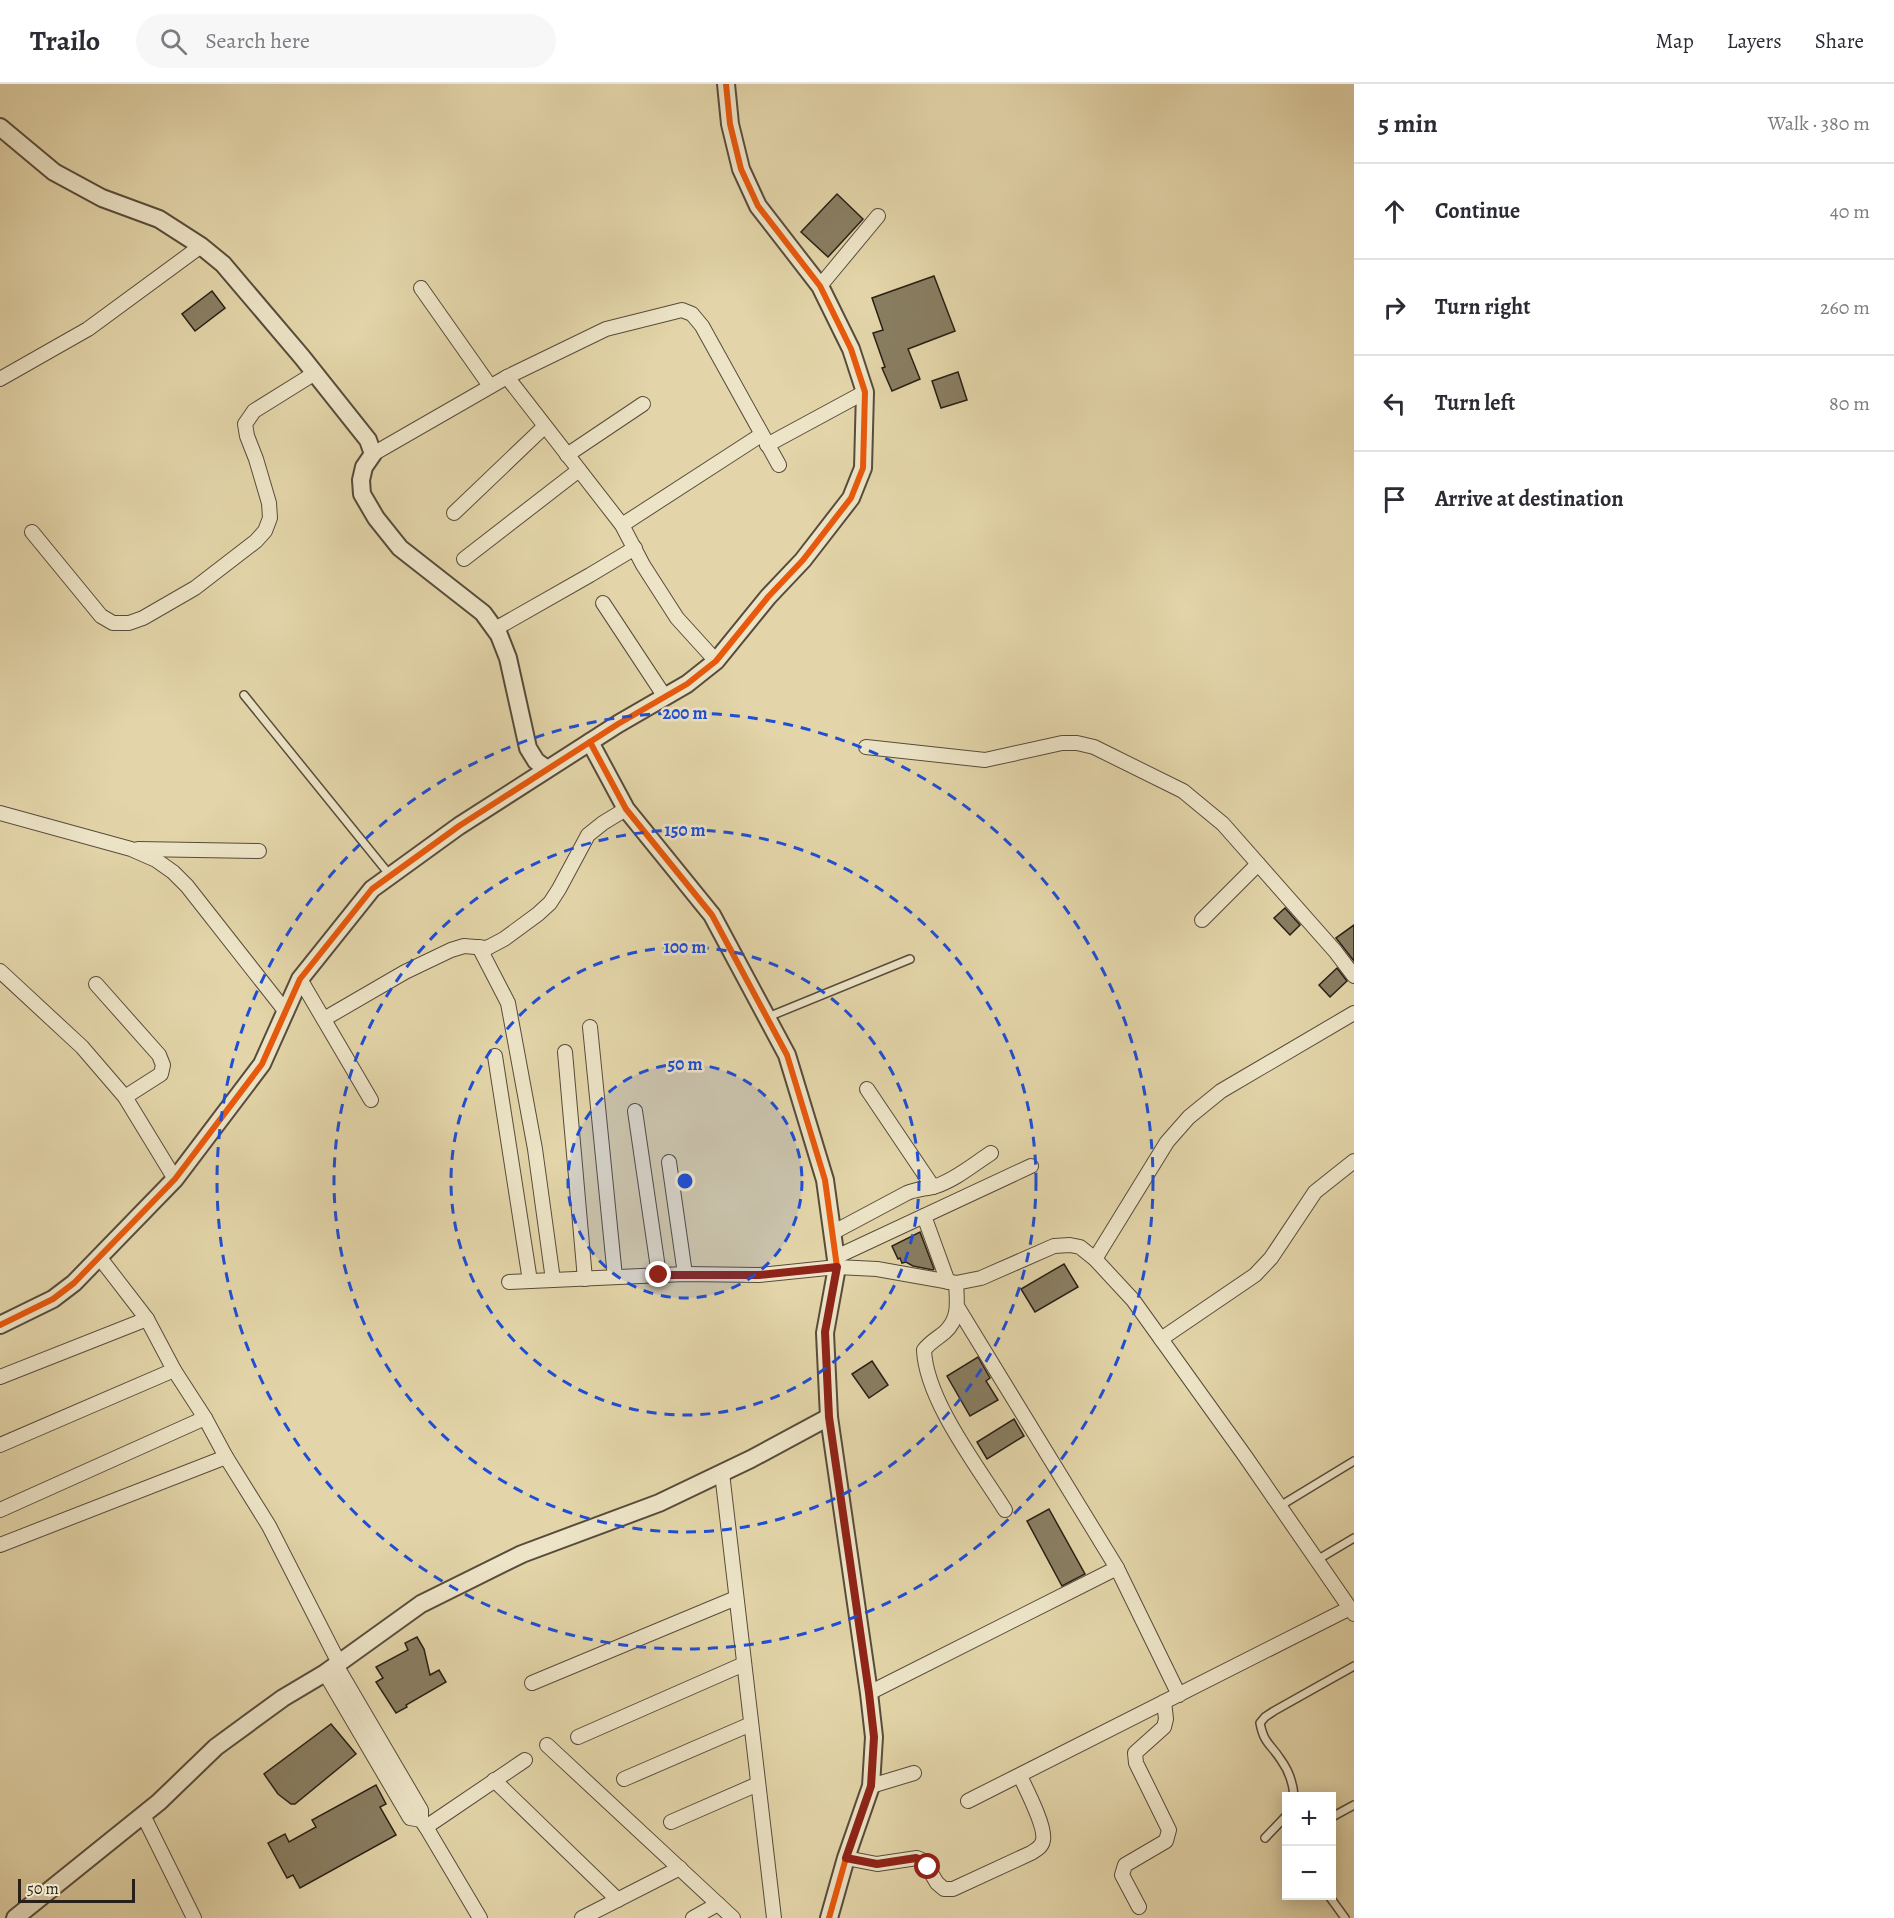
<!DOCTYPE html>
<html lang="en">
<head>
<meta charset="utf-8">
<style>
  :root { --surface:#fff; --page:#f7f7f7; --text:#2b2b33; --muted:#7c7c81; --line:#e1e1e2 }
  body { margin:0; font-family:Alegreya,serif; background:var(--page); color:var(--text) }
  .controls { position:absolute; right:18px; bottom:18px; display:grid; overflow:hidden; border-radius:0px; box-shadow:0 3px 15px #0003 }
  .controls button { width:54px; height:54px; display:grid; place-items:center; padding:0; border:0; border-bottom:2px solid var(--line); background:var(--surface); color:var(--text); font:30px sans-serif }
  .scale { position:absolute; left:18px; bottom:15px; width:117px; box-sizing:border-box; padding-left:6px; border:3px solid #281f16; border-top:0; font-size:16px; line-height:21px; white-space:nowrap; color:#281f16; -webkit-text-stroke:4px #ede4c7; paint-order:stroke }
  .stop { position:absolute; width:18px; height:18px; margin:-14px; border:4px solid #8f2418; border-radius:50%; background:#fff }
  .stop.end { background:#8f2418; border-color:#fff; box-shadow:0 2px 6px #0008 }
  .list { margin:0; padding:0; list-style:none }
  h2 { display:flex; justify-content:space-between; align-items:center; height:78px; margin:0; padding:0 24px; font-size:26px }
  h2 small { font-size:20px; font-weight:400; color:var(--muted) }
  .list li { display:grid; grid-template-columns:39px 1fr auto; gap:18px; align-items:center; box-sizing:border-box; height:96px; padding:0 24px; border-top:2px solid var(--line) }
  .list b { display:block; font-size:22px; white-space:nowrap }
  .list em { font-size:20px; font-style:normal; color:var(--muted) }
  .icon { flex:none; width:33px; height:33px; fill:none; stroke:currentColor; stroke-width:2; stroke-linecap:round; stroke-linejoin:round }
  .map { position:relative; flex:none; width:1354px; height:1834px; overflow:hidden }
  header { display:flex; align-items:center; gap:36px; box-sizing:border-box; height:84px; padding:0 30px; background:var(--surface); border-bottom:2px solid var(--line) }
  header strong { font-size:28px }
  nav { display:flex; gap:33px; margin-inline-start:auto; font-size:21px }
  .search { width:420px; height:54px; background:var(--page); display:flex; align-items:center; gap:15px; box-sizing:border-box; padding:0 21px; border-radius:33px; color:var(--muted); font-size:22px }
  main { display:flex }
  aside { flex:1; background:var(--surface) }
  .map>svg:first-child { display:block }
</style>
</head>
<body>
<header>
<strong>Trailo</strong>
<div class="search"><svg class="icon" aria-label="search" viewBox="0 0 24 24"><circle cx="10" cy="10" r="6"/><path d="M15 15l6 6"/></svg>Search here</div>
<nav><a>Map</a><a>Layers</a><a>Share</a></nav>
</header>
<main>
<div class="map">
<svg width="1354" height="1834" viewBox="0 0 1354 1834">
  <rect width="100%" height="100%" fill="#e3d5a9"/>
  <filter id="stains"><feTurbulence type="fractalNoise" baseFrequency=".00333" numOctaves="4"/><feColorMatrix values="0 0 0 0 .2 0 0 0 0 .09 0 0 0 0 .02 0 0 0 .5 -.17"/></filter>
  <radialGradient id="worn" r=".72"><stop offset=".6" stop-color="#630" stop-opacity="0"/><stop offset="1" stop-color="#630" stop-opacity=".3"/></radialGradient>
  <g fill="#897e62" stroke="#281f16" stroke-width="1.5">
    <path d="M837,110L863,135L828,173L801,148Z"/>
    <path d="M934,192L955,247L908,265L920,295L892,307L882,284L885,283L873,249L883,246L872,214Z"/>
    <path d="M212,207L225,224L195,247L182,230Z"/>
    <path d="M958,288L967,316L941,324L932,297Z"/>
    <path d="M1285,824L1300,841L1290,851L1274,834Z"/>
    <path d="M1354,841V877L1336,854Z"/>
    <path d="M1337,884L1347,897L1330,913L1319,901Z"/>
    <path d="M920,1148L934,1185L933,1186L913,1182L906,1178L902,1179L900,1174L898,1175L892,1162Z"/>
    <path d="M1064,1180L1078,1203L1035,1228L1021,1205Z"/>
    <path d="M978,1273L990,1294L986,1297L998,1316L970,1332L947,1292Z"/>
    <path d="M872,1277L888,1301L869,1314L852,1290Z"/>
    <path d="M1014,1335L1024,1352L987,1375L977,1358Z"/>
    <path d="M1049,1425L1085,1490L1062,1502L1027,1437Z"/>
    <path d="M417,1553L424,1565L430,1591L439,1586L446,1598L406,1621L407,1623L396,1629L376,1598L383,1594L376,1583L408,1566L405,1559Z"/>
    <path d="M331,1640L356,1670L295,1720H291L278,1710L264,1690Z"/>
    <path d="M376,1701L386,1720L380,1723L396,1751L300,1804L293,1791L287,1794L268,1759L285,1750L289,1758L316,1743L312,1736Z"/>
  </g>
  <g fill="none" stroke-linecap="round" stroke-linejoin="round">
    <defs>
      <g id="service">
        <path d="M244,611L389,790"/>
        <path d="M768,933L910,875"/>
        <path d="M1280,1422L1354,1377"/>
        <path d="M1317,1476L1354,1454"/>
        <path d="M1294,1712C1293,1699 1289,1687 1281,1676C1271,1660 1264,1660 1260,1639L1265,1633L1274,1627L1354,1582"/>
        <path d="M1332,1733L1354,1721"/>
        <path d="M1265,1754L1286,1732"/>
        <path d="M1329,1812L1345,1834"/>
      </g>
      <g id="minor">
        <path d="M820,202L878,132"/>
        <path d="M421,204L490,302"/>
        <path d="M507,293L622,441L643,481L677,534L716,577"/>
        <path d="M0,295L88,245L201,162"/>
        <path d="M767,361L865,308"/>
        <path d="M373,370L507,293L606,245L682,226L692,230L702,242L779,381"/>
        <path d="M567,371L643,320"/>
        <path d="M454,429L544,343"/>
        <path d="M622,441L761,351"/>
        <path d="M32,448L101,532L113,539H129L143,534L195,504L256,457L265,447L270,434L269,419L256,375L247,352L245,340L254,327L315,289"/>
        <path d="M464,475L579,386"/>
        <path d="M603,519L665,613"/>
        <path d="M495,545L590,491L635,464"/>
        <path d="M866,663L985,676L1062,659H1077L1094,663L1183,707L1223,740L1335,867L1354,892"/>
        <path d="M0,729L131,765L156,776L173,788L187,802L286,928"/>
        <path d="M138,765L259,767"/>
        <path d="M1202,836L1258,780"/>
        <path d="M479,863L508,919L535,1065L553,1196"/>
        <path d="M0,887L82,963L125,1013L175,1095"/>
        <path d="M300,895L371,1016"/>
        <path d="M96,900L159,971L163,981L161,990L125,1013"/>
        <path d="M324,935L405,888L451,866L464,862L487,864L504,855L538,830L550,819L559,805L588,751L603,739L626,725"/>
        <path d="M590,943L615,1193"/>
        <path d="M565,968L585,1195"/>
        <path d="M495,972L530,1197"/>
        <path d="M867,1005L933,1103"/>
        <path d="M635,1027L659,1191"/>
        <path d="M669,1078L685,1190"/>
        <path d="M924,1132L948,1198"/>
        <path d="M832,1149L907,1109C917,1105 926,1105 936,1102C955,1096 974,1080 991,1069"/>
        <path d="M836,1173L1031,1082"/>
        <path d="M100,1174L147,1235L174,1286L205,1334L226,1373L269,1442L339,1579"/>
        <path d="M1095,1175L1167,1058L1189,1033L1221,1007L1354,929"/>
        <path d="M509,1198L685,1190L759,1191L837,1183L877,1185L956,1199L981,1194L1054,1162L1070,1161L1080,1163L1095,1175L1133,1216L1245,1372L1354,1530"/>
        <path d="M956,1199C957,1218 960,1234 945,1248C938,1254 930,1258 924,1266C926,1316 978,1383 1005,1426"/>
        <path d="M958,1224L1117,1484L1179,1611"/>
        <path d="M1161,1255L1255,1191L1271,1174L1315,1108L1354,1077"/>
        <path d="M0,1293L147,1235"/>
        <path d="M0,1361L174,1286"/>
        <path d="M722,1389L774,1834"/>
        <path d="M0,1426L205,1334"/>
        <path d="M0,1461L226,1373"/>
        <path d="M336,1581L421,1726V1736"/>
        <path d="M325,1589L410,1734L421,1736L426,1743L480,1834"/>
        <path d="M532,1599L736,1514"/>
        <path d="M869,1609L1117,1484"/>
        <path d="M578,1653L744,1580"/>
        <path d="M547,1661L733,1834"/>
        <path d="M624,1695L751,1640"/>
        <path d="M494,1696L618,1816"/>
        <path d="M871,1702L914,1689"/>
        <path d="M968,1717L1350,1524"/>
        <path d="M143,1731L194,1834"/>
        <path d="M671,1738L758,1700"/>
        <path d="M426,1743L525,1676"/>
        <path d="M846,1774L877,1780L917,1774L924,1777L937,1799L944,1805H953L1031,1769C1036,1766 1042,1763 1043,1756C1046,1743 1026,1705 1020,1692"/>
        <path d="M1139,1823L1122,1791L1125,1781L1166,1757L1169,1746L1136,1679L1135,1669L1164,1643L1166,1635L1164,1618"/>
        <path d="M582,1834L680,1784"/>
        <path d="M693,1834L718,1820"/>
      </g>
      <g id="tertiary">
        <path d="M0,43L54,88L102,114L159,135L201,162L223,180L302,273L368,356L373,370L364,383L361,396L362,410L376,434L400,464L483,529L499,551L508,574L528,664L536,677L547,685"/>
        <path d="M590,658L626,725L712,831L787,971L825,1096L837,1183L825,1249L829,1333L869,1609L874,1653L871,1702L846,1774L829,1834"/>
        <path d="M0,1241L53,1215L74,1199L175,1095L262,980L300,895L372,805L459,742L618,640L687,600L716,577L768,513L803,476L851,414L863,384L865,308L851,265L820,202L758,122L741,85L730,40L726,0"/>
        <path d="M15,1834L159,1718L216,1663L283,1614L325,1589L421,1520L522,1470L659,1419L751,1375L829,1333"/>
      </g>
    </defs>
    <use href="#service" stroke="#574c3b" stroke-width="10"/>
    <use href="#minor" stroke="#574c3b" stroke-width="16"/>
    <use href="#tertiary" stroke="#574c3b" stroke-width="20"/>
    <use href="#service" stroke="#ede4c7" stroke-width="7"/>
    <use href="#minor" stroke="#ede4c7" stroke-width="14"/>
    <use href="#tertiary" stroke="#ede4c7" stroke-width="16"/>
    <defs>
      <g id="cycleway">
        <path d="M590,658L626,725L712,831L787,971L825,1096L837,1183L825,1249L829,1333L869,1609L874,1653L871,1702L846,1774L829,1834"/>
        <path d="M0,1241L53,1215L74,1199L175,1095L262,980L300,895L372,805L459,742L618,640L687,600L716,577L768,513L803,476L851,414L863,384L865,308L851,265L820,202L758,122L741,85L730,40L726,0"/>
      </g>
    </defs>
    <use href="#cycleway" stroke="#ede4c7" stroke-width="10"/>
    <use href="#cycleway" stroke="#e8590c" stroke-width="6"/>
  </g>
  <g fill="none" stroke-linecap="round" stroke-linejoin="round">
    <path stroke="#8f2418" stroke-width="8" d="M659,1191H759L837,1183L825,1248L829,1333L869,1609L874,1653L871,1702L846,1774L877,1780L916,1774L924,1777L928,1783"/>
  </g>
  <circle cx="685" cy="1097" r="117" fill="#1d4ed8" fill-opacity=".12"/>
  <g fill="none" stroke="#1d4ed8" stroke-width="3" stroke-dasharray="10 8">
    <circle cx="685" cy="1097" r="117"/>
    <circle cx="685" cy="1097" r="234"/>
    <circle cx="685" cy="1097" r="351"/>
    <circle cx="685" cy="1097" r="468"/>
  </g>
  <circle cx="685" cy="1097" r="9" fill="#1d4ed8" stroke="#ede4c7" stroke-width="3"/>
  <g font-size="18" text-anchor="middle" font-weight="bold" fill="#1d4ed8" stroke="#ede4c7" stroke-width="5" stroke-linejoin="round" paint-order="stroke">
    <text x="685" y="635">200 m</text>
    <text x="685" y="752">150 m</text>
    <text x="685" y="869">100 m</text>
    <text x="685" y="986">50 m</text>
  </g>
  <rect width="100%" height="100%" filter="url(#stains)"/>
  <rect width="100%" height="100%" fill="url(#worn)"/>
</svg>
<div class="controls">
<button>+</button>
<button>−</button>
</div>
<div class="scale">50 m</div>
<div class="stop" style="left:928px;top:1783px"></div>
<div class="stop end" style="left:659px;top:1191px"></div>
</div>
<aside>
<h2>5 min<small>Walk · 380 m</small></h2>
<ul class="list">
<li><svg class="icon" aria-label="ahead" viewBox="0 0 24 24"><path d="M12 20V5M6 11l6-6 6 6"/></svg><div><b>Continue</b></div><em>40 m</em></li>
<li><svg class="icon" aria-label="right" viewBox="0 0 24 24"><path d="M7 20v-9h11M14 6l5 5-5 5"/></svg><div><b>Turn right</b></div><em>260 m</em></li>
<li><svg class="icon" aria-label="left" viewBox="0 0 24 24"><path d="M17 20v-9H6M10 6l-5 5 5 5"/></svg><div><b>Turn left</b></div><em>80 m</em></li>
<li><svg class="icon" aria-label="arrive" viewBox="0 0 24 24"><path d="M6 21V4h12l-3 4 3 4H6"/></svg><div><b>Arrive at destination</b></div></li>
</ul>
</aside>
</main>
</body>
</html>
